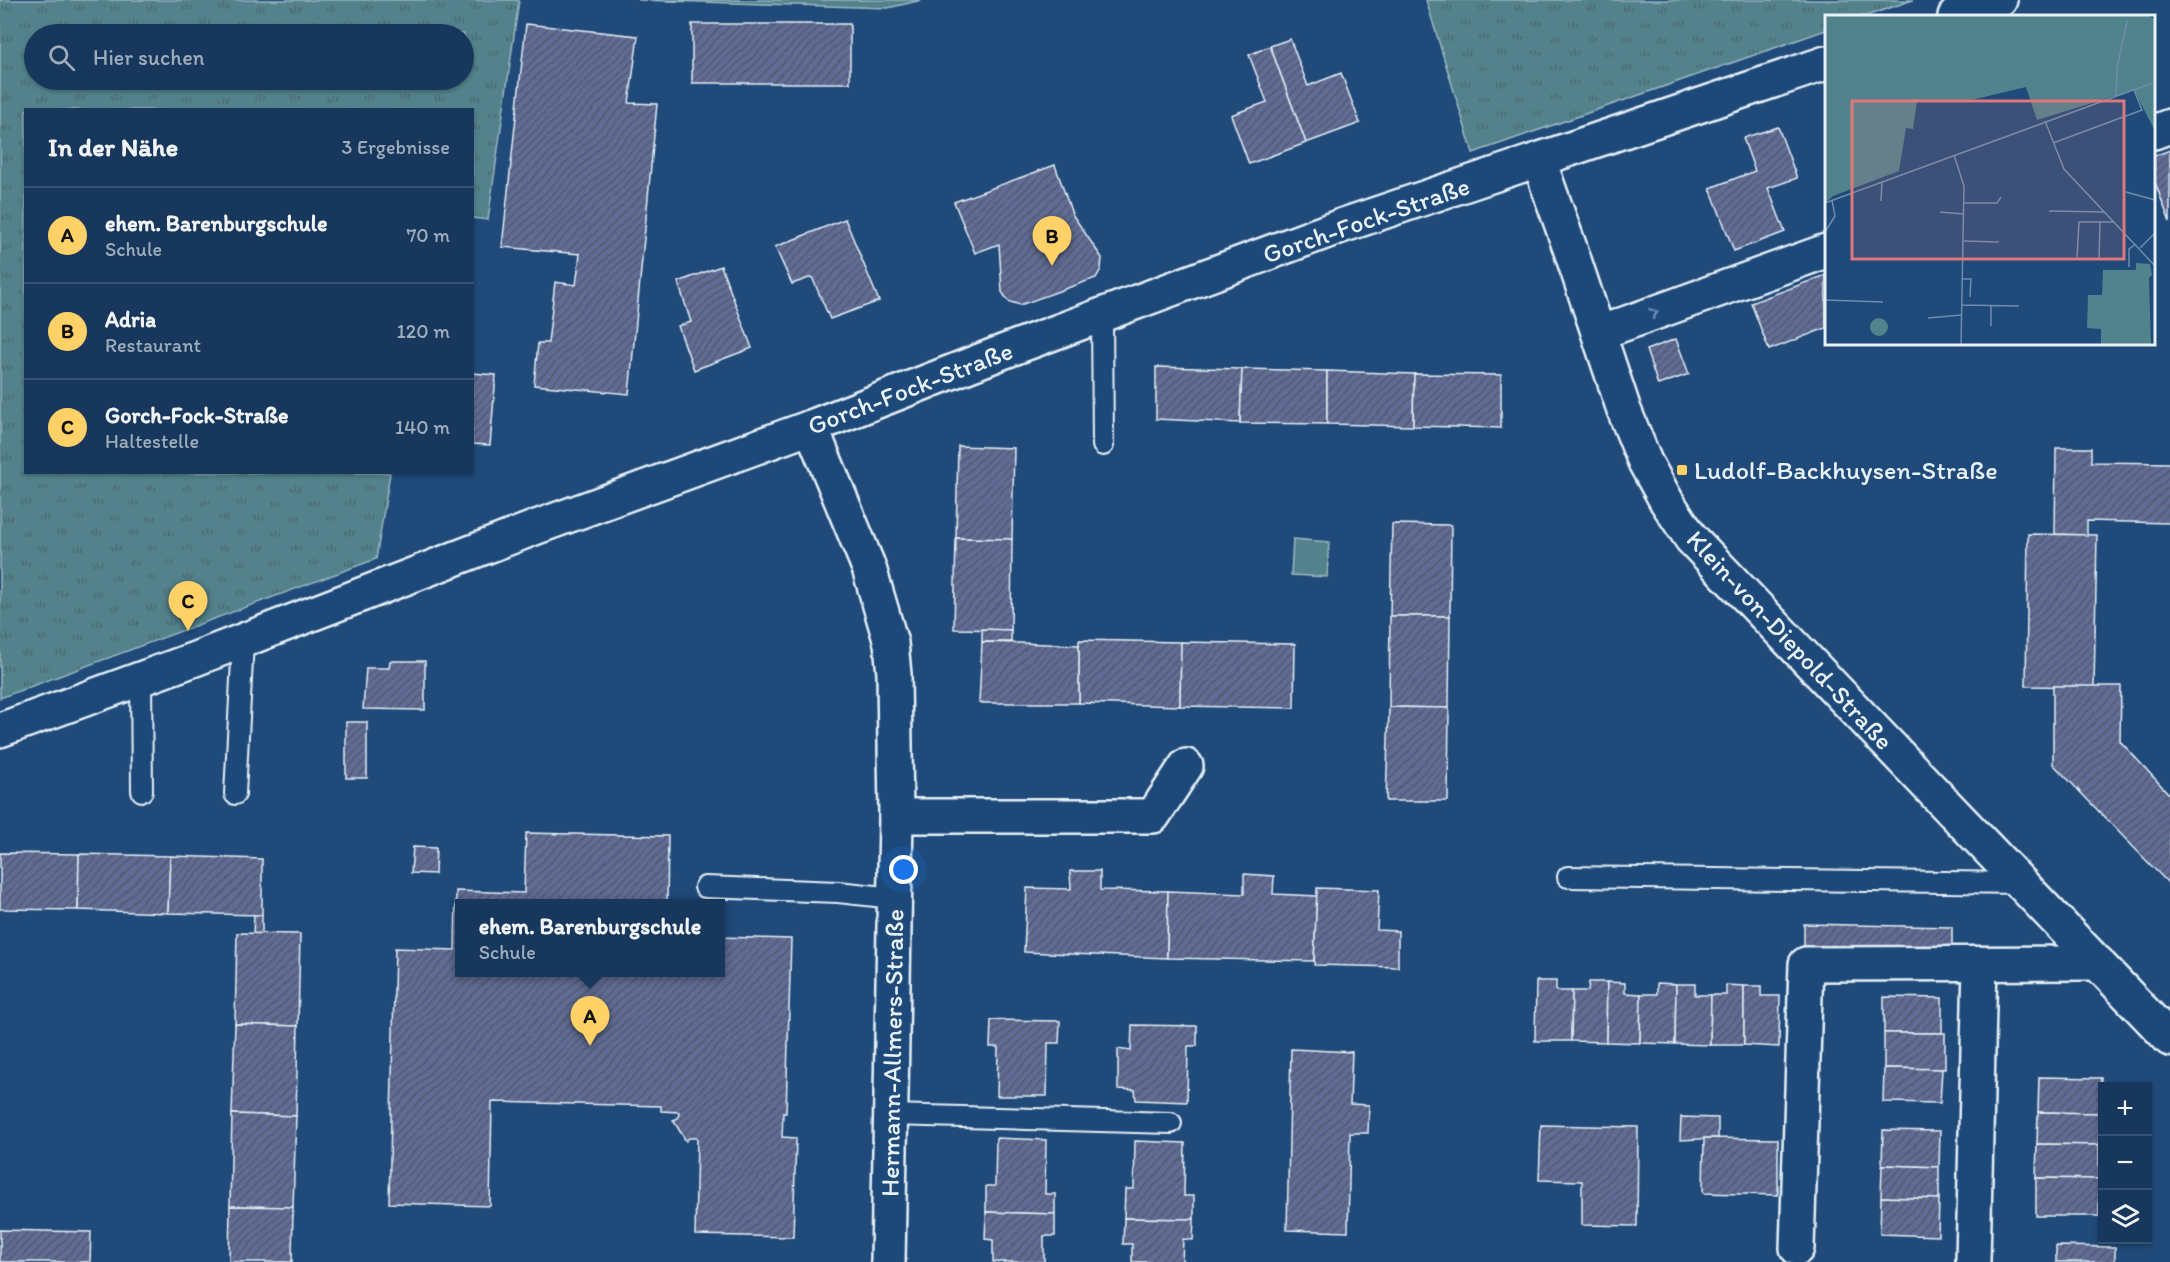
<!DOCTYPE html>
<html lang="de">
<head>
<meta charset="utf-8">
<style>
  :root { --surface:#17385c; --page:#203f62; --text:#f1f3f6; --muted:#9eacbb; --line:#365272; --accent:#ffd166 }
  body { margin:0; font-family:Itim,sans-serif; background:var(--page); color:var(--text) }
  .controls { position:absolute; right:18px; bottom:18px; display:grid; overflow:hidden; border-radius:0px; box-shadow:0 2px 4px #0004 }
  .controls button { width:54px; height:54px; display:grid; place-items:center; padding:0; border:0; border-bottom:2px solid var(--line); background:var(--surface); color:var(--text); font:30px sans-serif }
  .you { position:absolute; left:904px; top:870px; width:21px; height:21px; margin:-15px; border:4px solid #fff; border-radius:50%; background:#1a73e8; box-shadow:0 0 0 9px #1a73e833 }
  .badge { display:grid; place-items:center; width:39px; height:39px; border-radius:50%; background:var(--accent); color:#111; font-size:20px; font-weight:700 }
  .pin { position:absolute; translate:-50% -50px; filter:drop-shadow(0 2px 3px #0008) }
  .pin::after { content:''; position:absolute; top:32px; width:21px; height:18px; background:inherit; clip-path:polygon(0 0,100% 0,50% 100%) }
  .popup { position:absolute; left:455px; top:899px; width:270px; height:78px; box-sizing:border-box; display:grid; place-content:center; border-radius:0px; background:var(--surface); filter:drop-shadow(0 2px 4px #0005); font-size:20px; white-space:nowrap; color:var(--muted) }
  .popup b { font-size:22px; color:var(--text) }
  .popup::after { content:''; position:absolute; left:50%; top:100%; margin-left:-12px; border:12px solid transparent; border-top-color:var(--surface) }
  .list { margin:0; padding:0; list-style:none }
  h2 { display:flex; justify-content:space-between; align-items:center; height:78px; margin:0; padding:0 24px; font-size:26px }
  h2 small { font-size:20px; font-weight:400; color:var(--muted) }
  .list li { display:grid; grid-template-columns:39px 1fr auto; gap:18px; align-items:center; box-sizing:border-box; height:96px; padding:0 24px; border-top:2px solid var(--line) }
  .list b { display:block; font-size:22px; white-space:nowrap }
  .list p { margin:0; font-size:20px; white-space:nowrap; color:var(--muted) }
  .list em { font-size:20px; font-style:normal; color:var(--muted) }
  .icon { flex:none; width:33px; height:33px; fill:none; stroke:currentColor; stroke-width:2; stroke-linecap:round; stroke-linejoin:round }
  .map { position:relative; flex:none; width:2170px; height:1262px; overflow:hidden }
  .search { position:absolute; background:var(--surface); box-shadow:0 2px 4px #0004; left:24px; top:24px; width:450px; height:66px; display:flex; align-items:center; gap:15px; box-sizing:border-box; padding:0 21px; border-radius:33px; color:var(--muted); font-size:22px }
  .panel { position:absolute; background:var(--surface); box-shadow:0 2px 4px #0004; left:24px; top:108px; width:450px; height:366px; border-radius:0px }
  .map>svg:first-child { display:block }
</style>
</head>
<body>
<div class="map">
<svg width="2170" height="1262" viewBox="0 0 2170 1262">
  <defs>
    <pattern id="grass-tufts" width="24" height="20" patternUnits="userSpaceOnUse" patternTransform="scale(1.5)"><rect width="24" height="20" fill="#52828c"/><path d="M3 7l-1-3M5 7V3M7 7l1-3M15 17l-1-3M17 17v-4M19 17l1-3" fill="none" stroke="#4d686e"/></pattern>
    <pattern id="building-hatch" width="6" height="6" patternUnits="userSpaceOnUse" patternTransform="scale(1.5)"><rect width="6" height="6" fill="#616c96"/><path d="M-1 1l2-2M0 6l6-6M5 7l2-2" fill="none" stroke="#52586c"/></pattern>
  </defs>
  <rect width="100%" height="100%" fill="#1f4a7a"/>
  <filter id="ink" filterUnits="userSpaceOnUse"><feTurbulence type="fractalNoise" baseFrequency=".0167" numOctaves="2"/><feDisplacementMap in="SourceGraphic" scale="12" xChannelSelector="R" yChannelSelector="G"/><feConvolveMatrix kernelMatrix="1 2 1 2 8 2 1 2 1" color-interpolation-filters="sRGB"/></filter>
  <g filter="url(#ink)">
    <g fill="url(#grass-tufts)" stroke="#9dbac2" stroke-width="1.5" fill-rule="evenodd">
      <path d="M0,0H519L488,220L473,218L472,110H26V472L390,473L376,559L0,698ZM34,34H464V80H34Z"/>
      <path d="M638,0H922L888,8Z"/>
      <path d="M1426,0H1913L1866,16H1826V30L1473,153Z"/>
    </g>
    <path fill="#52828c" stroke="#9dbac2" stroke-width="1.5" d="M1293,539L1329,542L1327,577L1291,575Z"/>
    <g fill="url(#building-hatch)" stroke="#e8f1f8" stroke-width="1.5">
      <path d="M526,24L638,36L629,103L657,104L629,394L534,385L538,343H548L555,282L576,285L580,254L502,247Z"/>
      <rect x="692" y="24" width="158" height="59"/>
      <path d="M1290,39L1308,86L1341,73L1360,123L1306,143L1270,46Z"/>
      <path d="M1270,46L1306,143L1249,164L1231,115L1267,102L1249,55Z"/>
      <path d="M1778,127L1797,178L1768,188L1785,232L1734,251L1710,188L1755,171L1743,138Z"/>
      <path d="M2170,150V222L2154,180V156Z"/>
      <path d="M1055,165L1072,214L1102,258L1101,269L1096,278L1020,305L1008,301L1002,292L999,244L975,253L954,202Z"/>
      <path d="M845,219L879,301L830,319L812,277L792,284L775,247Z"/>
      <path d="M721,266L752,348L694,370L678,326L691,322L678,282Z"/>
      <path d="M1826,275V328L1769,350L1751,303Z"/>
      <path d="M1676,339L1689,374L1658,385L1646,350Z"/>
      <path d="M1156,367L1242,369L1240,423L1156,419Z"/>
      <path d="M1242,369L1327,371V424L1240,423Z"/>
      <path d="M1327,371L1414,374L1413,426L1327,424Z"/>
      <path d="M472,373L496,375L490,445L472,444Z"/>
      <path d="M1414,374L1501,375V428L1413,426Z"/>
      <path d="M958,446L1014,448L1012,539L956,538Z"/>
      <path d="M2056,448H2091V462L2170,463V523L2087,521V535L2055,534Z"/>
      <path d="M1392,524L1451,525L1450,616H1390Z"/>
      <path d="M2028,534L2097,535L2094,687L2026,686Z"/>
      <path d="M956,538L1012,539L1011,630L954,629Z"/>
      <path d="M1390,616H1450L1449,708L1389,707Z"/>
      <path d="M982,629L1011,630V642H982Z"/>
      <path d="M1079,640L1181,642L1180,706L1079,703Z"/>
      <path d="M982,642L1079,645V703H979Z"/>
      <path d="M1181,642L1295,644L1294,708L1180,706Z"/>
      <path d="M390,661H425V710L363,709L366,668H389Z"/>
      <path d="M2053,686H2121L2120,741L2170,795V885L2053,764Z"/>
      <path d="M1389,707L1449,708L1448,801H1386Z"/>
      <rect x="346" y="722" width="21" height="56"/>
      <path d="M526,833L668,836L667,904H460V972H720V937L791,939L786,1113H783L782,1137L796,1138L793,1237L695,1235L697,1138H689L686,1141L673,1120L678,1118L679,1112L661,1111V1106L492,1102L490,1206L389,1203L395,948L455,950L456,891L524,893Z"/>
      <path d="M413,847L436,848L435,874L411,873Z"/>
      <path d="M0,853L79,854L78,910L0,909Z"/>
      <path d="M79,854L170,856L168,913L78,910Z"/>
      <path d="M170,856L262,859V915L168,913Z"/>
      <path d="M1070,871H1100V890L1168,891L1167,958L1024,952L1027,888L1071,889Z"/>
      <path d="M1244,874L1274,876L1273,894L1317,896L1314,961L1167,958L1168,891L1244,894Z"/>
      <path d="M1317,888L1379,890L1377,930L1398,931V967L1314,965Z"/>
      <path d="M254,915H262V934H253Z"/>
      <path d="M1804,924L1952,927V955L1804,952Z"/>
      <path d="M237,933L300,934L298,1026L235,1024Z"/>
      <path d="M1536,981H1556V991H1572L1571,1041H1535Z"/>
      <path d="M1589,982H1607L1606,1042L1571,1041L1572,991H1588Z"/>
      <path d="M1607,982L1625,983V993L1641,994L1640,1043L1606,1042Z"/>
      <path d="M1657,983L1676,984L1675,1044L1640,1043L1641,994H1657Z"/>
      <path d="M1676,984H1695V995H1711L1710,1045L1675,1044Z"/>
      <path d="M1726,985L1744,986V1045H1710L1711,995H1726Z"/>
      <path d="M1744,986H1761V996H1780L1779,1047L1744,1045Z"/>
      <path d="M1884,997L1942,998V1033H1884Z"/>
      <path d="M991,1020L1060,1021L1059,1043H1048L1047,1096H997L998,1047H990Z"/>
      <path d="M235,1024L298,1026L296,1116L232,1114Z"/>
      <path d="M1132,1025L1197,1026V1046H1188L1187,1102L1136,1100L1135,1090L1118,1089V1049L1131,1051Z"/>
      <path d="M1884,1033H1945V1069L1884,1068Z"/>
      <path d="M1291,1049L1352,1052L1350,1104L1369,1105L1368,1133H1350L1348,1232L1287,1230Z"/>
      <path d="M1884,1068L1942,1069L1940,1103L1883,1102Z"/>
      <path d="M2039,1077L2101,1078L2100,1113L2038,1112Z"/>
      <path d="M2038,1112L2100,1113L2099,1145L2037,1144Z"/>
      <path d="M232,1114L296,1116L293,1207L230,1206Z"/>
      <path d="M1681,1117L1718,1118V1138L1680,1140Z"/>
      <path d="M1541,1125L1638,1127L1637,1226L1582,1225V1181L1539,1180Z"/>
      <path d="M1883,1130L1940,1131L1939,1167L1882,1165Z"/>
      <path d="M996,1138L1046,1140L1045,1194H1055V1214L986,1212V1186H995Z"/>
      <path d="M1704,1138L1778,1139V1195L1703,1193Z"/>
      <path d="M1135,1141L1185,1143L1184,1196H1194V1219L1124,1218L1125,1189H1134Z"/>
      <path d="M2037,1144L2099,1145V1179L2036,1178Z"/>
      <path d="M1882,1165L1939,1167V1199L1881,1197Z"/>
      <path d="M2036,1178L2099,1179V1216H2036Z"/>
      <path d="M1881,1197L1939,1199L1938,1236L1880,1234Z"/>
      <path d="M230,1206L293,1207L292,1262H229Z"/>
      <path d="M986,1212L1055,1214V1236H1044V1262H993V1240L985,1239Z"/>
      <path d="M1124,1218L1194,1219L1193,1240L1183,1239L1182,1262H1132V1244H1123Z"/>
      <path d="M0,1230L91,1232L90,1262H0Z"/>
      <path d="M2056,1246L2115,1247V1262H2056Z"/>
    </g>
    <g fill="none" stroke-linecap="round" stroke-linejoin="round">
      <defs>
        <g id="lane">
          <path d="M1102,315L1103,445"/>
          <path d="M141,678L142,791"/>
          <path d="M235,794L243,641"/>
          <path d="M1568,877L2021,883"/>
          <path d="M705,887L838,892L894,898"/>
          <path d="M891,1115L1171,1123"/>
        </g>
        <g id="street">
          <path d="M1955,16L2000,0"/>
          <path d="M2154,132L2170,126"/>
          <path d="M1539,161L1571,251L1624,410L1645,462L1667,502L1691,538L2170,1039"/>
          <path d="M1599,333L1826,251"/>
          <path d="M811,427L869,568L891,643L894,674L896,816L888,1262"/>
          <path d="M0,730L195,659L534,528L811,427L1005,351L1341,226L1826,63"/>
          <path d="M896,816H1153L1186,766"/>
          <path d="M1797,1248L1806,964L2098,963"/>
          <path d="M1973,1261L1980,964"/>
        </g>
      </defs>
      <use href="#lane" stroke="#e8f1f8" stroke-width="24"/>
      <use href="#street" stroke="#e8f1f8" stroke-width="38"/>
      <use href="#lane" stroke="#1f4a7a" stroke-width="20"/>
      <use href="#street" stroke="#1f4a7a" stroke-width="33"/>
    </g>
    <defs><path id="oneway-chevron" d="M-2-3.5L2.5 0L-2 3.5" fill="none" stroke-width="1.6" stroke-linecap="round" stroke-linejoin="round" transform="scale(1.5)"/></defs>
    <use stroke="#6f8dac" href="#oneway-chevron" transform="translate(1654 313) rotate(-20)"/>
  </g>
  <rect fill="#ffd166" stroke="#1f4a7a" stroke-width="2" x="1676" y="464" width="12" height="12" rx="3"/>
  <g text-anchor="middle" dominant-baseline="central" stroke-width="6" stroke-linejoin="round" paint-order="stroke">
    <g font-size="26" fill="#e8f1f8" stroke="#1f4a7a">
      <text transform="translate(1366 220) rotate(-19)">Gorch-Fock-Straße</text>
      <text transform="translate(910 388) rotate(-21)">Gorch-Fock-Straße</text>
      <text transform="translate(1790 640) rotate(47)">Klein-von-Diepold-Straße</text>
      <text transform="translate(892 1053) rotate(-89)">Hermann-Allmers-Straße</text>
    </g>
    <g font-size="26" fill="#e8f1f8" stroke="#1f4a7a" text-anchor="start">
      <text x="1694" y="470">Ludolf-Backhuysen-Straße</text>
    </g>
  </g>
  <g transform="translate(1825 15)">
    <rect width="330" height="330" fill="#1f4a7a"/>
    <path d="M0,0H321L330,4V116L309,75L212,105L201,72L138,87L92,86L88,114L81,113L74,156L8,181L0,188Z" fill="#52828c"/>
    <path d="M311,248L325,249L327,260L324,263L326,330H276V314L262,313L263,280H277L278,255H311ZM45 312a9 9 0 1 1 18 0a9 9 0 1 1-18 0Z" fill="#52828c"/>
    <path fill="none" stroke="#6f8dac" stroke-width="1.5" d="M291,81L292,53L302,6M220,106L239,154L330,251M228,128L317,95L309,75M129,140L139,171L136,330M301,177L330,185M56,186L57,166M0,188L330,67M139,188H172L176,182M224,196L280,197M115,197L139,199M0,217L10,201L7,185M139,226L174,227M315,233L330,218M252,243L254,207H290M274,244L275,207M304,252V234L311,229M138,264H146L145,282M0,285L58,287M137,290L194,291M103,303L137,300M166,311V291M109,330H131"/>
    <path fill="#dd787b" fill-opacity="0.15" stroke="#dd787b" stroke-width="3" d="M27,86H299V244H27Z"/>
    <rect width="330" height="330" fill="none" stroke="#e8f1f8" stroke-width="3"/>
  </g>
</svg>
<div class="controls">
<button>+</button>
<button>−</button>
<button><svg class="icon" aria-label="layers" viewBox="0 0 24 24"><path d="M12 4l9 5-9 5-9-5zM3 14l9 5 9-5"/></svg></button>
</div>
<div class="you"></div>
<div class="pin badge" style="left:590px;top:1046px">A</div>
<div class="popup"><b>ehem. Barenburgschule</b>Schule</div>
<div class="pin badge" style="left:1052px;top:266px">B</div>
<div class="pin badge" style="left:188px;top:631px">C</div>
<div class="search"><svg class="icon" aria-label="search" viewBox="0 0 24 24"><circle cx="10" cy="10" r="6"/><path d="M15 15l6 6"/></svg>Hier suchen</div>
<section class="panel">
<h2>In der Nähe<small>3 Ergebnisse</small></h2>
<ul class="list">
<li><span class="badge">A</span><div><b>ehem. Barenburgschule</b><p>Schule</p></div><em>70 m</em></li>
<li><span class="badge">B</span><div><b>Adria</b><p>Restaurant</p></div><em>120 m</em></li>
<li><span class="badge">C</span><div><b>Gorch-Fock-Straße</b><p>Haltestelle</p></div><em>140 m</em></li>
</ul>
</section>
</div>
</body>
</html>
